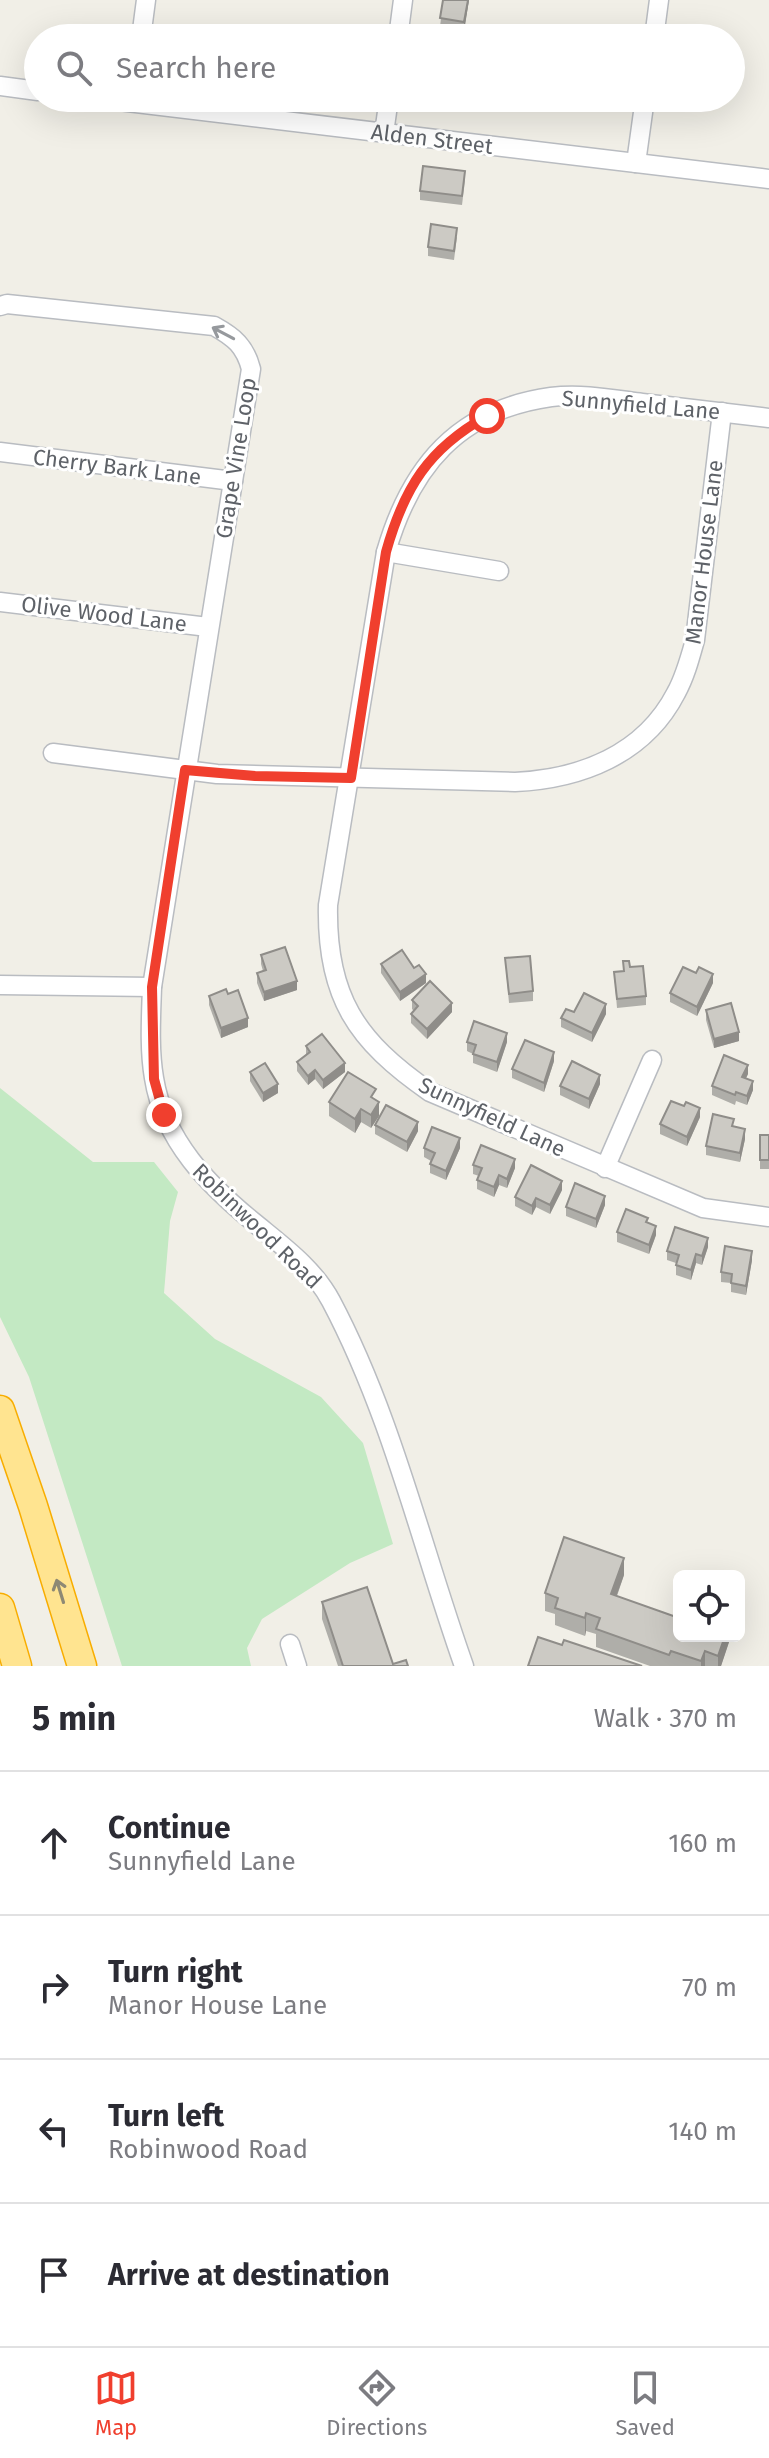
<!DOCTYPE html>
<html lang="en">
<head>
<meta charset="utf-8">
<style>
  :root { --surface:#fff; --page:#f2f2f3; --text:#2b2b33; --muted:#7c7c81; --line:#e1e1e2; --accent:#f03f2e }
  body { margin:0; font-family:"Fira Sans",sans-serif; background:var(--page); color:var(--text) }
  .controls { position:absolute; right:24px; bottom:24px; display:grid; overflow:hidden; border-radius:12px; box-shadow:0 8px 32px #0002 }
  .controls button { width:72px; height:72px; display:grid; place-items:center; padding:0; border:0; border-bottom:2px solid var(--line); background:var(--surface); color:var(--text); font:40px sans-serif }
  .stop { position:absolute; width:24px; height:24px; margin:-18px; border:6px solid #f03f2e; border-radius:50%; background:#fff }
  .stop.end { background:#f03f2e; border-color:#fff; box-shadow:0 2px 8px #0008 }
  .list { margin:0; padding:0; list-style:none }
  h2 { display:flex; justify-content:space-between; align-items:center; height:104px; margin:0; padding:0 32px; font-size:34px }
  h2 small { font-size:26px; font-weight:400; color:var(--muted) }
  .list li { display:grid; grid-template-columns:52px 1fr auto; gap:24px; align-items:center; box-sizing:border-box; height:144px; padding:0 32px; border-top:2px solid var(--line) }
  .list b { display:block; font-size:30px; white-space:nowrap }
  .list p { margin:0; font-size:26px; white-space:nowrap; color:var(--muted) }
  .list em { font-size:26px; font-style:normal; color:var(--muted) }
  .icon { flex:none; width:44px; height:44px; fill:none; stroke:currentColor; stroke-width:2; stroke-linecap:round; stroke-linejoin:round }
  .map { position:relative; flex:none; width:769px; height:1666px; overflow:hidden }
  .search { position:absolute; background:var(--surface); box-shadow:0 8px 32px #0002; left:24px; right:24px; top:24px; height:88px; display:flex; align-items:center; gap:20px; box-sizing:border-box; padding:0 28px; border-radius:44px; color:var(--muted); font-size:30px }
  .sheet { height:680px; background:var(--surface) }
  nav { display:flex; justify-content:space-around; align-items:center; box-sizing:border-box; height:112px; border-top:2px solid var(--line); background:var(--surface); font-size:22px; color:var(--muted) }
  nav a { display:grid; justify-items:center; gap:4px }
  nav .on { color:var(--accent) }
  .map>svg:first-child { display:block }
</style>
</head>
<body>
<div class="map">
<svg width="769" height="1666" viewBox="0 0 769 1666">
  <rect width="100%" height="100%" fill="#f1efe7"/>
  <path fill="#c3e9c3" d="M0,1088L93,1162H154L178,1192L170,1221L164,1293L215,1339L321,1397L363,1443L393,1544L350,1563L262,1619L247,1648L251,1666H122L29,1377L0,1317Z"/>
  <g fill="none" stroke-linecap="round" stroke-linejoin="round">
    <defs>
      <g id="minor">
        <path d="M141,38L146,0"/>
        <path d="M398,38L403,0"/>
        <path d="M654,38L659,0"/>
        <path d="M0,86L38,91"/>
        <path d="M94,98L769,179"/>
        <path d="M384,133L389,98"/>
        <path d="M636,163L645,98"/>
        <path d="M0,306L7,304L214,326C234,337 245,346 251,369L152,987C151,1017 149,1049 154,1078C164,1141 209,1186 256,1224C284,1247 314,1269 331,1301C392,1416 421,1545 464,1666"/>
        <path d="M769,418C727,413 684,408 642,403C612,399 581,393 551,397C458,410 411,466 386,552L328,905C326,996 356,1041 430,1092L703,1208L769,1217"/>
        <path d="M0,452L233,481"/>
        <path d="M386,552L499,571"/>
        <path d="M0,602L208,627"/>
        <path d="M53,753L217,774L515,782C580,779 644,755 676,693C685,677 690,658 695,640L722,412"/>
        <path d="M0,985L152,987"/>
        <path d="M605,1168L652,1060"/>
        <path d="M290,1644L297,1666"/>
      </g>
      <g id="highway">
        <path d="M0,1410L33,1506L82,1666"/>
        <path d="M0,1608L17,1666"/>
      </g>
    </defs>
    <use href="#minor" stroke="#b9bcc1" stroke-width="21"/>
    <use href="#highway" stroke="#f8ad00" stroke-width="31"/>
    <use href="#minor" stroke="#fff" stroke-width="18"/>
    <use href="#highway" stroke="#ffe490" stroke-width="28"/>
  </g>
  <g fill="#afaea9">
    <path d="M443,0H469L464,31L440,27Z"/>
    <path d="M465,180L462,205L420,200V191Z"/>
    <path d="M457,237L454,260L428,256V247Z"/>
    <path d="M261,955L297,990L264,1001L257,983V973L263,971L261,964Z"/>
    <path d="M505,958L533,991V1001L509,1003Z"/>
    <path d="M623,961L630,967L646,996V1005L617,1008L614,972L623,971Z"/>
    <path d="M381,964L426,983L400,1001L381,973Z"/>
    <path d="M713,983L697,1016L670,1002V993Z"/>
    <path d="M228,994L248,1027L221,1038L209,1005V996Z"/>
    <path d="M412,1000L452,1012L427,1039L411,1023V1014L414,1011L412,1009Z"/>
    <path d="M706,1010L739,1041L714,1048L706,1020Z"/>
    <path d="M574,1012L606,1014L592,1042L561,1027V1018Z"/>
    <path d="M467,1042H507L497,1072L473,1063V1054L467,1051Z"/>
    <path d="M306,1046L345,1072L323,1089L315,1079L308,1085L297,1071V1062L306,1055Z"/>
    <path d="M554,1061L544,1092L512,1078V1069Z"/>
    <path d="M250,1072L278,1093L263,1102L250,1081Z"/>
    <path d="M748,1074L746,1078L753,1090L747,1105L736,1101L735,1105L712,1095V1086Z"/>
    <path d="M600,1084L589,1109L560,1095V1086Z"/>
    <path d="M376,1100L379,1116L371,1128L361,1122L355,1133L329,1116V1102Z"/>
    <path d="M700,1117L687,1146L660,1134V1124Z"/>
    <path d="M375,1125L418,1131L407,1152L375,1134Z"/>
    <path d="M734,1127L745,1139L740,1162L706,1155V1146Z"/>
    <rect x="760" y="1135" width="9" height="34"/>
    <path d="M424,1148H460L446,1180L430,1173V1164L431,1161L424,1157Z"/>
    <path d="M473,1165L515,1168L507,1188L499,1185L494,1197L477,1189V1180L479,1176L473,1174Z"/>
    <path d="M562,1190L550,1214L536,1207L532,1215L515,1206V1197Z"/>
    <path d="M605,1205L596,1228L566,1216V1207Z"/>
    <path d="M648,1223L656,1235L649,1254L617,1242V1232Z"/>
    <path d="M708,1247L702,1265L696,1263L691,1280L676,1275V1263L667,1260V1251Z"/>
    <path d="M752,1260L746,1295L731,1292V1283L721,1282V1272Z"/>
    <path d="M624,1575L617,1596L731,1636L721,1666H650L596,1647V1634L586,1631L585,1636L555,1625V1614L545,1611V1593Z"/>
    <path d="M322,1602L393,1664L408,1666H338L322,1619Z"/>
  </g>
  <g fill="#8f8d89">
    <path d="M468,0H469L464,31V22Z"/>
    <path d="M426,974V983L400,1001V992Z"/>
    <path d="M713,974V983L697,1016V1007Z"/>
    <path d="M297,981V990L264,1001V992Z"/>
    <path d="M452,1003V1012L427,1039V1029Z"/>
    <path d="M606,1004V1014L592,1042V1033Z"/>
    <path d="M248,1018V1027L221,1038V1028Z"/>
    <path d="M739,1032V1041L714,1048V1039Z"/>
    <path d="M507,1033V1042L497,1072V1062Z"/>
    <path d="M554,1052V1061L544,1092V1083Z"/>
    <path d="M345,1063V1072L323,1089V1080Z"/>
    <path d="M748,1065V1074L742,1086V1077Z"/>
    <path d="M315,1070V1079L308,1085V1076Z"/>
    <path d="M600,1075V1084L589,1109V1099Z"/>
    <path d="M753,1081V1090L747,1105V1096Z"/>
    <path d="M278,1084V1093L263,1102V1093Z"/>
    <path d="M379,1102V1116L371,1128V1115Z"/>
    <path d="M700,1108V1117L687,1146V1137Z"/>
    <path d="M361,1109V1122L355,1133V1119Z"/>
    <path d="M418,1122V1131L407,1152V1142Z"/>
    <path d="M745,1129V1139L740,1162V1153Z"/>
    <path d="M460,1138V1148L446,1180V1171Z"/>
    <path d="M515,1159V1168L507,1188V1179Z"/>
    <path d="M499,1175V1185L494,1197V1187Z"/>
    <path d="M562,1181V1190L550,1214V1205Z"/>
    <path d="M605,1196V1205L596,1228V1219Z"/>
    <path d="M536,1198V1207L532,1215V1206Z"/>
    <path d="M656,1226V1235L649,1254V1245Z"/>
    <path d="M708,1238V1247L702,1265V1256Z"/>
    <path d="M752,1251V1260L746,1295V1286Z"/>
    <path d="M696,1254V1263L691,1280V1270Z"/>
    <path d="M624,1558V1575L611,1611V1594Z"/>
    <path d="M586,1613V1631L585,1636V1618Z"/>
    <path d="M725,1636H731L721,1666H718V1656Z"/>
    <path d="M705,1651V1666H701V1661Z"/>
  </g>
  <g fill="#cccac4" stroke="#8f8d89" stroke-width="2">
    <path d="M443,0H468L464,22L440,18Z"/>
    <path d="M423,166L465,171L462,196L420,191Z"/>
    <path d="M431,224L457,228L454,251L428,247Z"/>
    <path d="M285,947L297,981L264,992L257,973L266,970L261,955Z"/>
    <path d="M402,950L414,968L419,965L426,974L400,992L381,964Z"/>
    <path d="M530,956L533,991L509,994L505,958Z"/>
    <path d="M623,961H629L630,967L643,966L646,996L617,999L614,972L624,971Z"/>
    <path d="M683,967L696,973L699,967L713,974L697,1007L670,993Z"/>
    <path d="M430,981L452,1003L427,1029L411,1014L418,1006L412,1000Z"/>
    <path d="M226,989L228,994L238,990L248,1018L221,1028L209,996Z"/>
    <path d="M584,993L606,1004L592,1033L561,1018L566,1009L574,1012Z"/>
    <path d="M731,1003L739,1032L714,1039L706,1010Z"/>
    <path d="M474,1021L507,1033L497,1062L473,1054L476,1045L467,1042Z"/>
    <path d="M322,1034L345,1063L323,1080L315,1070L308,1076L297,1062L310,1052L306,1046Z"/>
    <path d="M525,1040L554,1052L544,1083L512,1069Z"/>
    <path d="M724,1055L748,1065L742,1077L753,1081L747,1096L736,1092L735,1095L712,1086Z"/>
    <path d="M572,1061L600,1075L589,1099L560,1086Z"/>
    <path d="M265,1063L278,1084L263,1093L250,1072Z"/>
    <path d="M348,1072L376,1089L371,1097L379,1102L371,1115L361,1109L355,1119L329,1102Z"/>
    <path d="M671,1101L684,1106L686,1102L700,1108L687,1137L660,1124Z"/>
    <path d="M386,1105L418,1122L407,1142L375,1125Z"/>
    <path d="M713,1114L734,1119L732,1126L745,1129L740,1153L706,1146Z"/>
    <path d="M432,1127L460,1138L446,1171L430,1164L435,1153L424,1148Z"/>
    <rect x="760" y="1135" width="9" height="25"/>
    <path d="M481,1145L515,1159L507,1179L499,1175L494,1187L477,1180L482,1168L473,1165Z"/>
    <path d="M531,1165L562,1181L550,1205L536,1198L532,1206L515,1197Z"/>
    <path d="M575,1183L605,1196L596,1219L566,1207Z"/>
    <path d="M626,1209L648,1218L646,1222L656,1226L649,1245L617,1232Z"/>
    <path d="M675,1227L708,1238L702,1256L696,1254L691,1270L676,1265L679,1255L667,1251Z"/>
    <path d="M725,1246L752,1251L746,1286L731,1283L732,1274L721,1272Z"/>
    <path d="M564,1537L624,1558L611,1594L679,1618V1636H725L718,1656L705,1651L701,1661L671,1651L669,1655L596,1629L600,1618L586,1613L585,1618L555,1608L558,1598L545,1593Z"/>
    <path d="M367,1587L393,1664L406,1660L408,1666H343L322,1602Z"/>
    <path d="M538,1637L562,1645L564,1640L642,1666H528Z"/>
  </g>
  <defs><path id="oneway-shaft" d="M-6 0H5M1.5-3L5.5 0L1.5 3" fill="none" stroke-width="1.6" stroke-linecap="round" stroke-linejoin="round" transform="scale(2)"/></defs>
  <use stroke="#96999d" href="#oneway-shaft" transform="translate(223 333) rotate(-152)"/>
  <use stroke="#8e8974" href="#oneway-shaft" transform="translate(60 1591) rotate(-107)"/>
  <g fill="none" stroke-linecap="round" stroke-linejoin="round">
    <path stroke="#f03f2e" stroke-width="10" d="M164,1115L154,1079L152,987L185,770L255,776L351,778L386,552C404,488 428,449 487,416"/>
  </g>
  <g text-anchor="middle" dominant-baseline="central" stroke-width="6" stroke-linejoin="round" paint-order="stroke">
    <g font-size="22" fill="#5e6268" stroke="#fff">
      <text transform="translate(432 139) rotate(7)">Alden Street</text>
      <text transform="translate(641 405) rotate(5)">Sunnyfield Lane</text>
      <text transform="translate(236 458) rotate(-81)">Grape Vine Loop</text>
      <text transform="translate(117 467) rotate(7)">Cherry Bark Lane</text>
      <text transform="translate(704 552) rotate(-83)">Manor House Lane</text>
      <text transform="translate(104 614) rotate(7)">Olive Wood Lane</text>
      <text transform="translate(492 1117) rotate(25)">Sunnyfield Lane</text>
      <text transform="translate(257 1226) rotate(44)">Robinwood Road</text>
    </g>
  </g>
</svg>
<div class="controls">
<button><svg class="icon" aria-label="locate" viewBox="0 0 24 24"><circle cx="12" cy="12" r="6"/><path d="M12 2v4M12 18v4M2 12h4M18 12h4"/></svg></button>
</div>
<div class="stop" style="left:487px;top:416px"></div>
<div class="stop end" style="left:164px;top:1115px"></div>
<div class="search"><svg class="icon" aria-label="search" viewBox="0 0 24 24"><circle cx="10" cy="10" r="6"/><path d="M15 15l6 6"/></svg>Search here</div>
</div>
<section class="sheet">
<h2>5 min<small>Walk · 370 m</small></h2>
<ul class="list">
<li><svg class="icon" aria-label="ahead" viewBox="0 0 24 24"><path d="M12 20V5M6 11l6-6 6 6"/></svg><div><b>Continue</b><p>Sunnyfield Lane</p></div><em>160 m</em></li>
<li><svg class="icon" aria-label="right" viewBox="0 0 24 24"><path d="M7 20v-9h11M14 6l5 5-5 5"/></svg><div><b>Turn right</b><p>Manor House Lane</p></div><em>70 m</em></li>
<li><svg class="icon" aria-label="left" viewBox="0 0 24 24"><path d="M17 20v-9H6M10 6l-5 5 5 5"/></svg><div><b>Turn left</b><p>Robinwood Road</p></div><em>140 m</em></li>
<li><svg class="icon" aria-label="arrive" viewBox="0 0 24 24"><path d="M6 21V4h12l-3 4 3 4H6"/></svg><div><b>Arrive at destination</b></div></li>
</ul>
</section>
<nav>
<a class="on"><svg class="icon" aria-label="map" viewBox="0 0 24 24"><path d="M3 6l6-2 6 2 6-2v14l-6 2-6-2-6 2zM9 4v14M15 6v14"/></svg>Map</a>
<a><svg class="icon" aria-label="directions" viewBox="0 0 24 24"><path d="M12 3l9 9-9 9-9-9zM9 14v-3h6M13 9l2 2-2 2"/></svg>Directions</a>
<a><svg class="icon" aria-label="saved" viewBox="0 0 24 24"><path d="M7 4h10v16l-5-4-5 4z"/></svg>Saved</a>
</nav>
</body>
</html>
